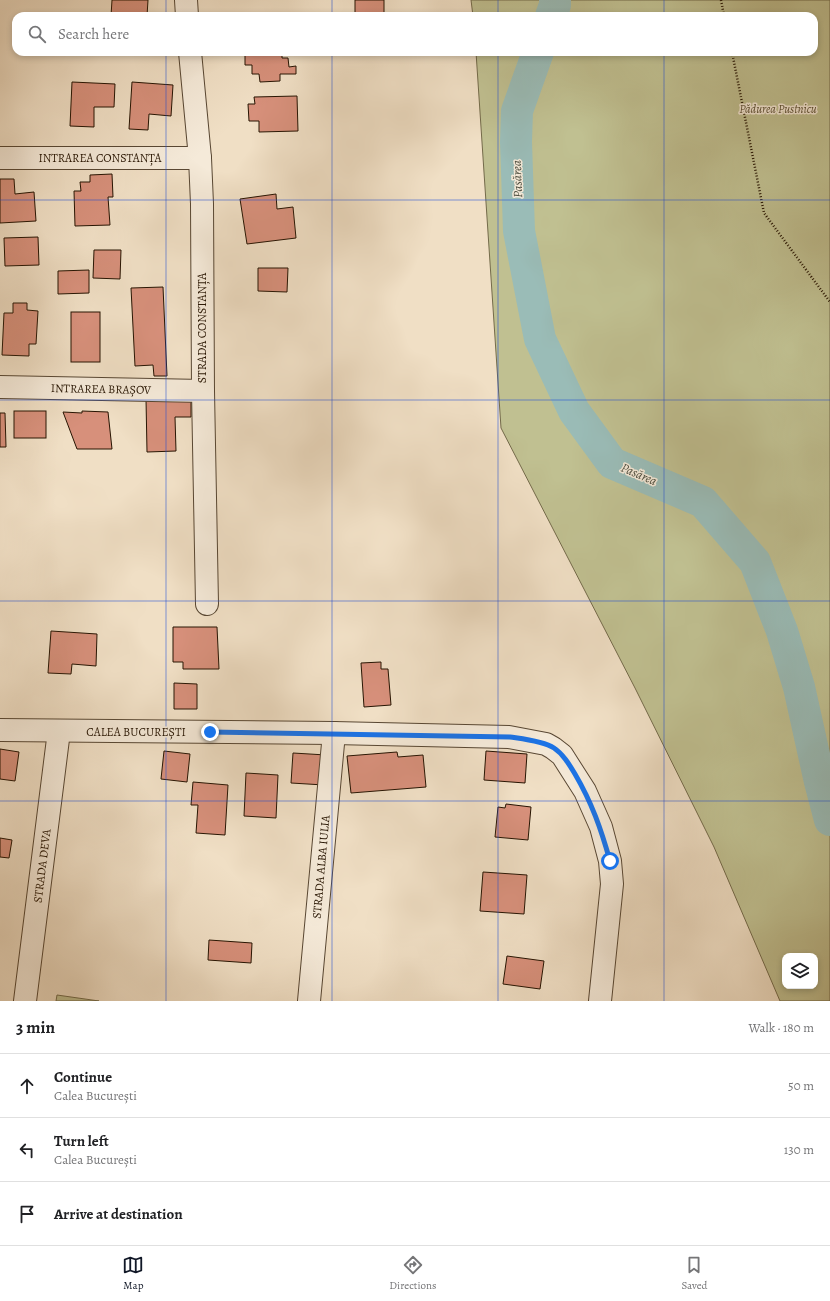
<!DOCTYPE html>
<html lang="en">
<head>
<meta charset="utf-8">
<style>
  :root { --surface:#fff; --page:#f2f2f2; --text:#202124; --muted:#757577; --line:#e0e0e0; --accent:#111827 }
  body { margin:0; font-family:Alegreya,serif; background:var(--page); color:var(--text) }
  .controls { position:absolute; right:12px; bottom:12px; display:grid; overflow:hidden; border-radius:8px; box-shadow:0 2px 6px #0003 }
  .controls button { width:36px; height:36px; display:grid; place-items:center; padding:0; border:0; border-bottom:1px solid var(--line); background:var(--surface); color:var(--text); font:20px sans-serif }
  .stop { position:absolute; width:12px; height:12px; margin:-9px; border:3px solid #1a73e8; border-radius:50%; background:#fff }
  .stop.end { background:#1a73e8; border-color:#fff; box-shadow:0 1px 4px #0008 }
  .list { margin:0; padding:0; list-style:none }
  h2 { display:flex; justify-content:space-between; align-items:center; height:52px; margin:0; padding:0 16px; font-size:17px }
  h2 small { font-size:13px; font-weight:400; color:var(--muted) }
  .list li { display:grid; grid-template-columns:26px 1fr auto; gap:12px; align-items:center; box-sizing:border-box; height:64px; padding:0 16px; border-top:1px solid var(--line) }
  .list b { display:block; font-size:15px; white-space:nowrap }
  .list p { margin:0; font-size:13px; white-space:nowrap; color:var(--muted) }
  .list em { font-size:13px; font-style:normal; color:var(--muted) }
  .icon { flex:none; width:22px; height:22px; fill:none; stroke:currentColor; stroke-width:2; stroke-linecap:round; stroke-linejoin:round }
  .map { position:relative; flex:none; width:830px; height:1001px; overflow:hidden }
  .search { position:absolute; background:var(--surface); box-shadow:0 2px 6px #0003; left:12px; right:12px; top:12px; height:44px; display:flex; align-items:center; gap:10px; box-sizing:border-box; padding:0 14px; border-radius:12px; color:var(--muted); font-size:15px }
  .sheet { height:244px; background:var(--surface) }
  nav { display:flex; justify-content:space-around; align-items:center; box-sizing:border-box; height:56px; border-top:1px solid var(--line); background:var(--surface); font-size:11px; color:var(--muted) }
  nav a { display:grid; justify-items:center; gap:2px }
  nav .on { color:var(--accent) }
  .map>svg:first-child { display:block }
</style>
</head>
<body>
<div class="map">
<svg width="830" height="1001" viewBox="0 0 830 1001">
  <rect width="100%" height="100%" fill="#f0dfc5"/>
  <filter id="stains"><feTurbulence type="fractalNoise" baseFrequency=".005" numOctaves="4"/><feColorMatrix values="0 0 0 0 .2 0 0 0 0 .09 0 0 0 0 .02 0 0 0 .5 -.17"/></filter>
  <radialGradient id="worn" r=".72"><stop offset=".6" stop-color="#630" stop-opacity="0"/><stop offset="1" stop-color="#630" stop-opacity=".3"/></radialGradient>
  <g fill="#c0c091" stroke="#736a4a" fill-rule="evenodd">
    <path d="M471,0H830V1001H780L714,847L635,688L501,428L476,52H814V16H473ZM785,956H815V986H785Z"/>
    <path d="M57,995L99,1001H56Z"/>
  </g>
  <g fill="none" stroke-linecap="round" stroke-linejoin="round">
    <g stroke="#9abcb7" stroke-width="32">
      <path d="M551,16L555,5V0"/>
      <path d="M538,52L517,111L516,142L519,231L540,339L574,411L612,463L703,502L755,562L782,631L799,687L820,782L830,820"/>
    </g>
  </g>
  <g fill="#d7907b" stroke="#261402">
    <path d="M112,0H148L147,16H111Z"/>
    <rect x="355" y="0" width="29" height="16"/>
    <path d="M245,52H282V58H288L289,67L296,66V74H280V81L260,82L259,74H252V65H245Z"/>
    <path d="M72,82L115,84L114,107H94V127L70,126Z"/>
    <path d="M132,82L173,85L171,116L149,114L148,130L129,129Z"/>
    <path d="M297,96L298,131L259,132V121H249L248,104H255L254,97Z"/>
    <path d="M112,174L113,197H108L110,225L75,226L74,191H81L80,182H90V175Z"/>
    <path d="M0,179H14L15,194L34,192L36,221L0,223Z"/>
    <path d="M276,194L277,209L293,207L296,238L247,244L240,199Z"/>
    <path d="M38,237L39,265L5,266L4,238Z"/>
    <path d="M94,250H121L120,279L93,278Z"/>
    <path d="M258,268H288L287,292L258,291Z"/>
    <path d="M89,270V293L58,294V271Z"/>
    <path d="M163,287L167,376H154L153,365L135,366L131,288Z"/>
    <path d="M13,303H27V310L38,311L36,344H29V356L2,355L4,313H13Z"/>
    <rect x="71" y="312" width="29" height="50"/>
    <path d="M191,397V417H175L176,451L147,452L146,399Z"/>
    <rect x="14" y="411" width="32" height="27"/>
    <path d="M82,411L108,412L112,449H77L63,412L82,413Z"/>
    <path d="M0,413H5L6,447H0Z"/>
    <path d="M173,627H217L219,669H183V662H173Z"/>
    <path d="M51,631L97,634L96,666L72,664L71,674L48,673Z"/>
    <path d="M381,662V669H388L391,705L364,707L361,663Z"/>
    <path d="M174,683L197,684V709H174Z"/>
    <path d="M0,749L19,752L15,781L0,779Z"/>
    <path d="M164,751L190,754L187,782L161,779Z"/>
    <path d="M486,751L527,754L525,783L484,780Z"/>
    <path d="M397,752L398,757L423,755L426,787L351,793L347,756Z"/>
    <path d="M293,753L326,755L324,785L291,783Z"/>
    <path d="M246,773L278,775L276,818L244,816Z"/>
    <path d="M193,782L228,785L225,835L196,833L198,805H191Z"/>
    <path d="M506,804L531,807L528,840L495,837L498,807L505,808Z"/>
    <path d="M0,838L12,840L9,858L0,857Z"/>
    <path d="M483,872L527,875L524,914L480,911Z"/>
    <path d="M209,940L252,943L251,963L208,960Z"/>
    <path d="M507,956L544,961L540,989L503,984Z"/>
  </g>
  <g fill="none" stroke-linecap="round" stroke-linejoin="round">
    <defs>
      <g id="minor">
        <path d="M186,0L187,16"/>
        <path d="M190,52L200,158L202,204L203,391L207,604"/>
        <path d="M0,158H200"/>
        <path d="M0,387L203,391"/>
        <path d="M0,730L334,733L509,737L546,744L553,748L562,755L585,791L601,827L610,861L612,884L600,1001"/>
        <path d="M25,1001L59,731"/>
        <path d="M309,1001L334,733"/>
      </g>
    </defs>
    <use href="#minor" stroke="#584733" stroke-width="24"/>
    <g stroke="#261402" stroke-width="2.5" stroke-dasharray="1 2" stroke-linecap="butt">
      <path d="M721,0L724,16"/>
      <path d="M732,52L764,213L830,302"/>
    </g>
    <use href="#minor" stroke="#f5ead9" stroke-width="22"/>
  </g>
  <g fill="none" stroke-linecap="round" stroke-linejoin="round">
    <path stroke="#1a73e8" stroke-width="5" d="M210,732L510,737C523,739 543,741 554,748C563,754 569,764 575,774C592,803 601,829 610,861"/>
  </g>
  <path fill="none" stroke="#1d4ed8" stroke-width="1" stroke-opacity="0.55" d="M166,0V16M332,0V16M498,0V16M664,0V16M166,52V1001M332,52V1001M498,52V1001M664,52V1001M0,200H830M0,400H830M0,601H830M0,801H830"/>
  <g text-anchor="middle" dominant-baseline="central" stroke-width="3" stroke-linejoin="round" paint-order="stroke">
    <g font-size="12" font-style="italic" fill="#5c5034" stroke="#f5ead9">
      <text x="778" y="109">Pădurea Pustnicu</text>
    </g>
    <g font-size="12" fill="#261402" stroke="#f5ead9">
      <text x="100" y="158">INTRAREA CONSTANȚA</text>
      <text transform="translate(202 328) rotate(-90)">STRADA CONSTANȚA</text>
      <text transform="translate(101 389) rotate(1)">INTRAREA BRAȘOV</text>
      <text x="136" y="732">CALEA BUCUREȘTI</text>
      <text transform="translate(42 866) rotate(-83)">STRADA DEVA</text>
      <text transform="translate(321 867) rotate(-85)">STRADA ALBA IULIA</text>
    </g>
    <g font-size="13" font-style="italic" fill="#4f4f41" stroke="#f5ead9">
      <text transform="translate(517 179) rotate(-92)">Pasărea</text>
      <text transform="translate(639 474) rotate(23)">Pasărea</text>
    </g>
  </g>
  <rect width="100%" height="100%" filter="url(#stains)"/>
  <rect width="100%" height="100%" fill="url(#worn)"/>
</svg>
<div class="controls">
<button><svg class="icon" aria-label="layers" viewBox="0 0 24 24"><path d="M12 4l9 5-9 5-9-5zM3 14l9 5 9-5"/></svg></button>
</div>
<div class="stop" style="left:610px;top:861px"></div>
<div class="stop end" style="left:210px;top:732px"></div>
<div class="search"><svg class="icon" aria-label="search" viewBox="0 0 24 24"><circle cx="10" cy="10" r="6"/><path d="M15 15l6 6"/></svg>Search here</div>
</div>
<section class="sheet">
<h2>3 min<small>Walk · 180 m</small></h2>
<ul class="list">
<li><svg class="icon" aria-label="ahead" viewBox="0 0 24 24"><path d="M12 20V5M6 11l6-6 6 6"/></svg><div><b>Continue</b><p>Calea București</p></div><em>50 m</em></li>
<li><svg class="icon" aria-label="left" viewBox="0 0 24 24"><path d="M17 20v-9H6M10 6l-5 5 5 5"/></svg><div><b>Turn left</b><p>Calea București</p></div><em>130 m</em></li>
<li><svg class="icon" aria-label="arrive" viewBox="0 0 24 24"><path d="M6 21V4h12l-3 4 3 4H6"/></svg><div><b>Arrive at destination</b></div></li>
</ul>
</section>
<nav>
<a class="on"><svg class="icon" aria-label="map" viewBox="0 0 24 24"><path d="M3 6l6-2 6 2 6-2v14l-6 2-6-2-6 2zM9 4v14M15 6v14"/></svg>Map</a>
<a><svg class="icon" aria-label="directions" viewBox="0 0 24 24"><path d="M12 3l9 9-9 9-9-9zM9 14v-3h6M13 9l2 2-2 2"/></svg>Directions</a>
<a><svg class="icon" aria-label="saved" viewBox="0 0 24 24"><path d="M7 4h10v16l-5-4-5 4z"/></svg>Saved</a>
</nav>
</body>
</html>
